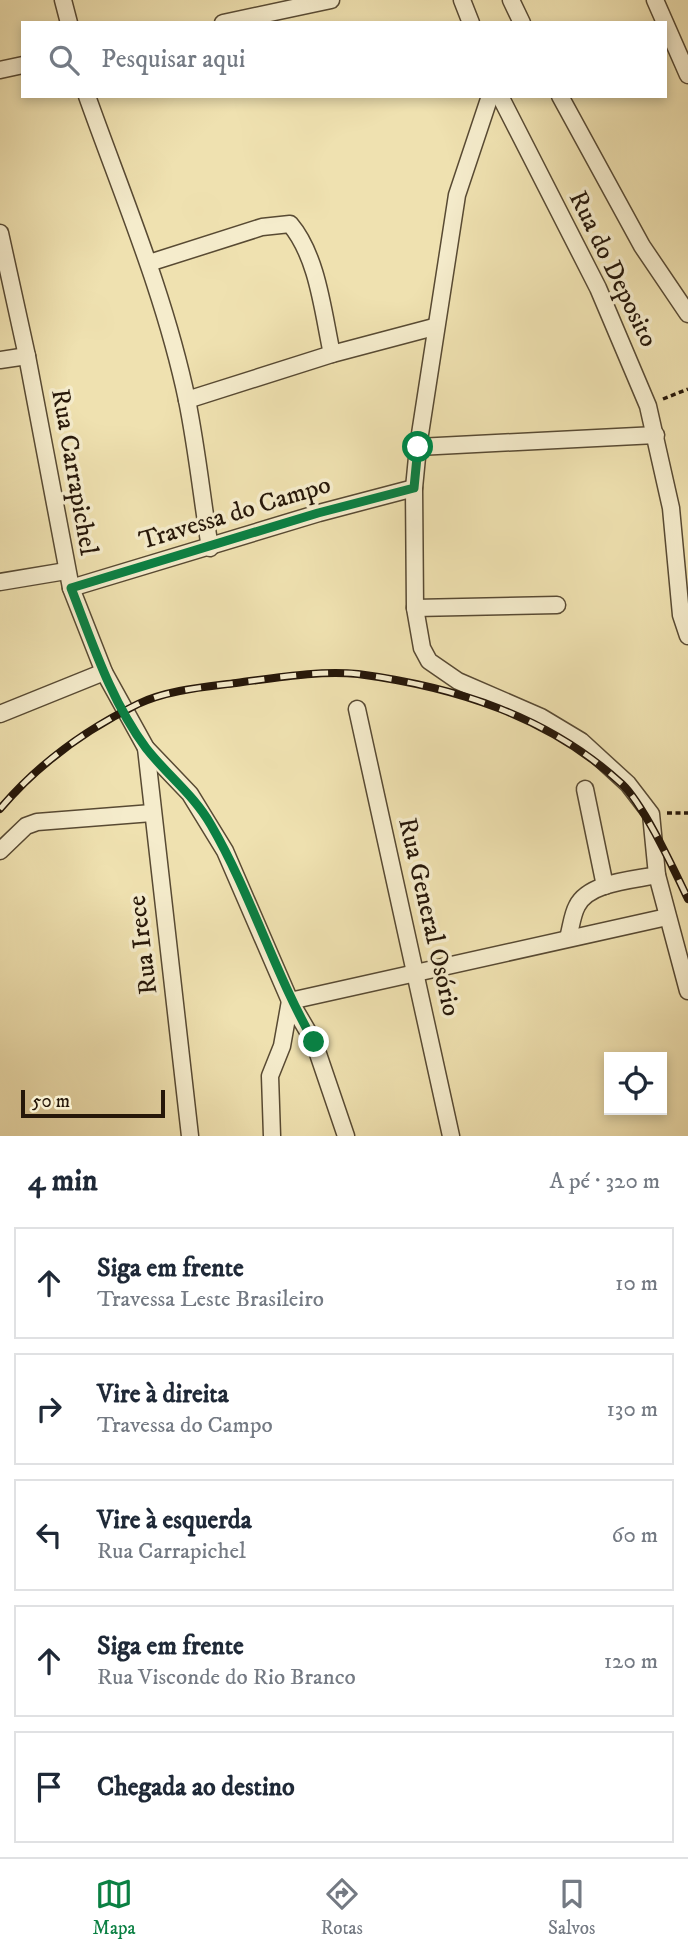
<!DOCTYPE html>
<html lang="pt">
<head>
<meta charset="utf-8">
<style>
  :root { --surface:#fff; --page:#f2f2f3; --text:#1f2937; --muted:#747a83; --line:#e0e1e3; --accent:#0b8043 }
  body { margin:0; font-family:"IM FELL DW Pica",serif; background:var(--page); color:var(--text) }
  .controls { position:absolute; right:21px; bottom:21px; display:grid; overflow:hidden; border-radius:0px; box-shadow:0 4px 10px #0003 }
  .controls button { width:63px; height:63px; display:grid; place-items:center; padding:0; border:0; border-bottom:2px solid var(--line); background:var(--surface); color:var(--text); font:35px sans-serif }
  .scale { position:absolute; left:21px; bottom:18px; width:144px; box-sizing:border-box; padding-left:7px; border:4px solid #261709; border-top:0; font-size:19px; line-height:24px; white-space:nowrap; color:#261709; -webkit-text-stroke:5px #f5eccc; paint-order:stroke }
  .stop { position:absolute; width:21px; height:21px; margin:-16px; border:5px solid #0b8043; border-radius:50%; background:#fff }
  .stop.end { background:#0b8043; border-color:#fff; box-shadow:0 2px 7px #0008 }
  .list { margin:0; padding:0; list-style:none }
  h2 { display:flex; justify-content:space-between; align-items:center; height:91px; margin:0; padding:0 28px; font-size:30px }
  h2 small { font-size:23px; font-weight:400; color:var(--muted) }
  .list li { display:grid; grid-template-columns:46px 1fr auto; gap:21px; align-items:center; box-sizing:border-box; height:112px; margin:0 14px 14px; padding:0 14px; border:2px solid var(--line); border-radius:0px }
  .list b { display:block; font-size:26px; white-space:nowrap }
  .list p { margin:0; font-size:23px; white-space:nowrap; color:var(--muted) }
  .list em { font-size:23px; font-style:normal; color:var(--muted) }
  .icon { flex:none; width:38px; height:38px; fill:none; stroke:currentColor; stroke-width:2; stroke-linecap:round; stroke-linejoin:round }
  .map { position:relative; flex:none; width:688px; height:1136px; overflow:hidden }
  .search { position:absolute; background:var(--surface); box-shadow:0 4px 10px #0003; left:21px; right:21px; top:21px; height:77px; display:flex; align-items:center; gap:18px; box-sizing:border-box; padding:0 24px; border-radius:0px; color:var(--muted); font-size:26px }
  .sheet { height:721px; background:var(--surface) }
  nav { display:flex; justify-content:space-around; align-items:center; box-sizing:border-box; height:98px; border-top:2px solid var(--line); background:var(--surface); font-size:19px; color:var(--muted) }
  nav a { display:grid; justify-items:center; gap:4px }
  nav .on { color:var(--accent) }
  .map>svg:first-child { display:block }
</style>
</head>
<body>
<div class="map">
<svg width="688" height="1136" viewBox="0 0 688 1136">
  <rect width="100%" height="100%" fill="#efe1b0"/>
  <filter id="stains"><feTurbulence type="fractalNoise" baseFrequency=".00286" numOctaves="4"/><feColorMatrix values="0 0 0 0 .2 0 0 0 0 .09 0 0 0 0 .02 0 0 0 .5 -.17"/></filter>
  <radialGradient id="worn" r=".72"><stop offset=".6" stop-color="#630" stop-opacity="0"/><stop offset="1" stop-color="#630" stop-opacity=".3"/></radialGradient>
  <g fill="none" stroke-linecap="round" stroke-linejoin="round">
    <defs>
      <g id="minor">
        <path d="M63,0L69,23"/>
        <path d="M462,0L471,23"/>
        <path d="M511,0L522,23"/>
        <path d="M655,0L688,75"/>
        <path d="M223,23L331,0"/>
        <path d="M0,70L23,65"/>
        <path d="M87,96C123,197 165,295 187,400C197,449 202,499 210,548"/>
        <path d="M490,96L457,195L418,447L414,488L415,608L422,648L429,661L458,681L541,717L581,741L628,784L651,814L657,875L688,991"/>
        <path d="M500,96L598,288L648,406L671,508L681,615L688,636"/>
        <path d="M560,96L642,246L688,314"/>
        <path d="M0,233L27,356L71,588L104,672L146,748L190,794L225,851L290,1001L314,1042L346,1136"/>
        <path d="M149,263L262,227L290,224C318,257 323,313 332,354"/>
        <path d="M0,360L27,356"/>
        <path d="M187,400L332,354L434,327"/>
        <path d="M418,447L656,435"/>
        <path d="M0,582L66,571"/>
        <path d="M71,588L319,513L414,488"/>
        <path d="M415,608L557,605"/>
        <path d="M357,709L451,1136"/>
        <path d="M0,714L104,672"/>
        <path d="M146,748L190,1136"/>
        <path d="M585,789L605,886"/>
        <path d="M0,851L26,826L37,822L152,813"/>
        <path d="M568,938C571,928 572,915 577,906C589,882 634,880 657,875"/>
        <path d="M272,1136L270,1076L282,1046L290,1001L667,917"/>
      </g>
    </defs>
    <use href="#minor" stroke="#584a33" stroke-width="19"/>
    <g stroke="#261709" stroke-width="3.5" stroke-dasharray="5 3.5" stroke-linecap="butt">
      <path d="M663,399L688,389"/>
      <path d="M667,813H688"/>
    </g>
    <use href="#minor" stroke="#f5eccc" stroke-width="16"/>
    <defs>
      <path id="rail" d="M0,809C38,764 85,730 138,704C167,690 205,687 236,683C275,678 319,670 358,674C456,687 548,716 622,784C644,805 674,870 688,899"/>
    </defs>
    <use href="#rail" stroke="#261709" stroke-width="8"/>
    <use href="#rail" stroke="#f5eccc" stroke-width="5" stroke-dasharray="16" stroke-linecap="butt"/>
  </g>
  <g fill="none" stroke-linecap="round" stroke-linejoin="round">
    <path stroke="#0b8043" stroke-width="9" d="M314,1042C274,972 251,894 211,825C194,795 167,775 146,748C111,701 92,642 71,588L318,513L414,488L418,447"/>
  </g>
  <g text-anchor="middle" dominant-baseline="central" stroke-width="7" stroke-linejoin="round" paint-order="stroke">
    <g font-size="26" fill="#261709" stroke="#f5eccc">
      <text transform="translate(613 269) rotate(64)">Rua do Deposito</text>
      <text transform="translate(74 472) rotate(80)">Rua Carrapichel</text>
      <text transform="translate(235 513) rotate(-17)">Travessa do Campo</text>
      <text transform="translate(429 917) rotate(77)">Rua General Osório</text>
      <text transform="translate(143 945) rotate(-97)">Rua Irece</text>
    </g>
  </g>
  <rect width="100%" height="100%" filter="url(#stains)"/>
  <rect width="100%" height="100%" fill="url(#worn)"/>
</svg>
<div class="controls">
<button><svg class="icon" aria-label="locate" viewBox="0 0 24 24"><circle cx="12" cy="12" r="6"/><path d="M12 2v4M12 18v4M2 12h4M18 12h4"/></svg></button>
</div>
<div class="scale">50 m</div>
<div class="stop" style="left:418px;top:447px"></div>
<div class="stop end" style="left:314px;top:1042px"></div>
<div class="search"><svg class="icon" aria-label="search" viewBox="0 0 24 24"><circle cx="10" cy="10" r="6"/><path d="M15 15l6 6"/></svg>Pesquisar aqui</div>
</div>
<section class="sheet">
<h2>4 min<small>A pé · 320 m</small></h2>
<ul class="list">
<li><svg class="icon" aria-label="ahead" viewBox="0 0 24 24"><path d="M12 20V5M6 11l6-6 6 6"/></svg><div><b>Siga em frente</b><p>Travessa Leste Brasileiro</p></div><em>10 m</em></li>
<li><svg class="icon" aria-label="right" viewBox="0 0 24 24"><path d="M7 20v-9h11M14 6l5 5-5 5"/></svg><div><b>Vire à direita</b><p>Travessa do Campo</p></div><em>130 m</em></li>
<li><svg class="icon" aria-label="left" viewBox="0 0 24 24"><path d="M17 20v-9H6M10 6l-5 5 5 5"/></svg><div><b>Vire à esquerda</b><p>Rua Carrapichel</p></div><em>60 m</em></li>
<li><svg class="icon" aria-label="ahead" viewBox="0 0 24 24"><path d="M12 20V5M6 11l6-6 6 6"/></svg><div><b>Siga em frente</b><p>Rua Visconde do Rio Branco</p></div><em>120 m</em></li>
<li><svg class="icon" aria-label="arrive" viewBox="0 0 24 24"><path d="M6 21V4h12l-3 4 3 4H6"/></svg><div><b>Chegada ao destino</b></div></li>
</ul>
</section>
<nav>
<a class="on"><svg class="icon" aria-label="map" viewBox="0 0 24 24"><path d="M3 6l6-2 6 2 6-2v14l-6 2-6-2-6 2zM9 4v14M15 6v14"/></svg>Mapa</a>
<a><svg class="icon" aria-label="directions" viewBox="0 0 24 24"><path d="M12 3l9 9-9 9-9-9zM9 14v-3h6M13 9l2 2-2 2"/></svg>Rotas</a>
<a><svg class="icon" aria-label="saved" viewBox="0 0 24 24"><path d="M7 4h10v16l-5-4-5 4z"/></svg>Salvos</a>
</nav>
</body>
</html>
